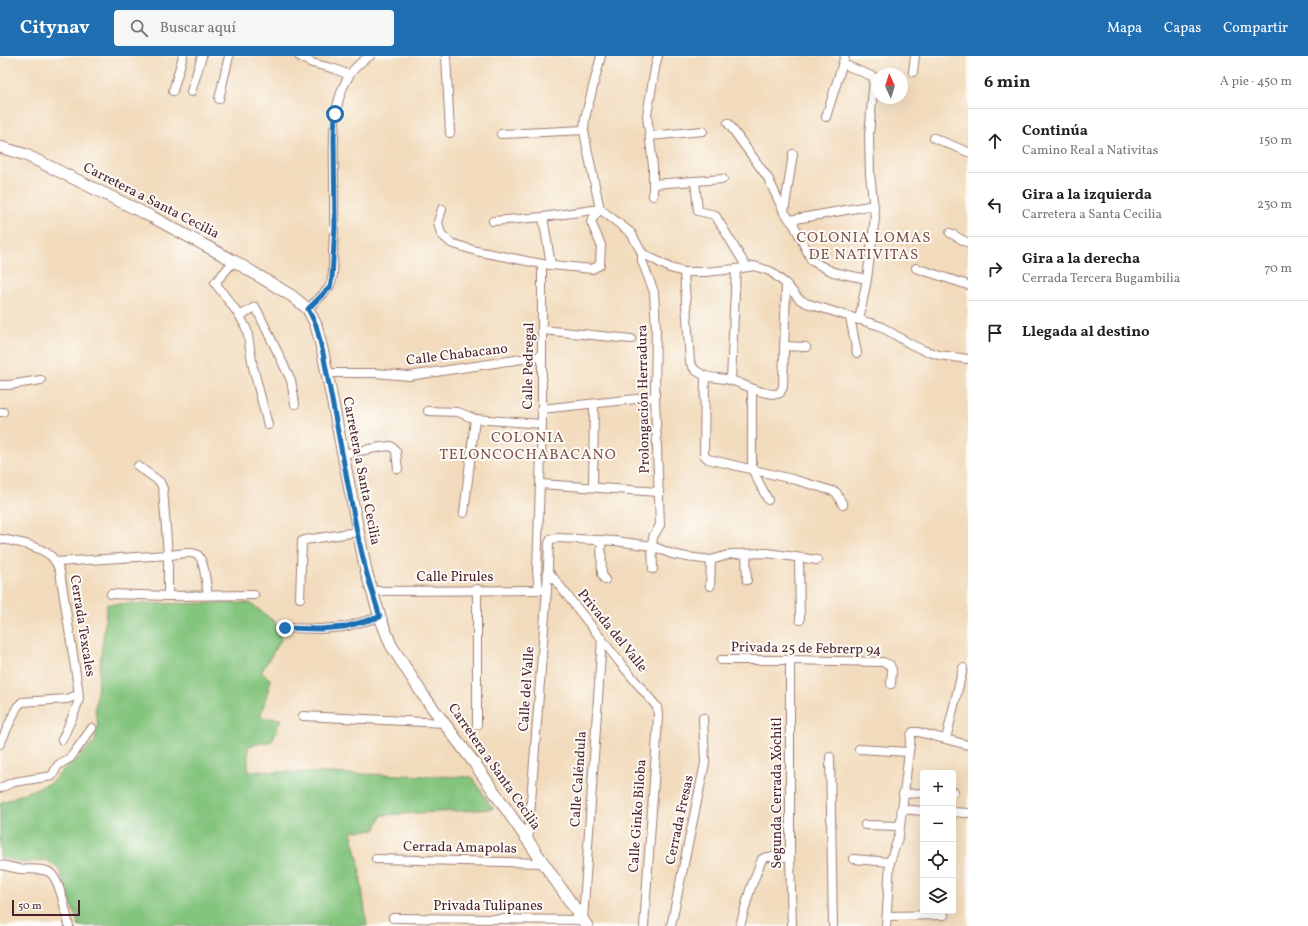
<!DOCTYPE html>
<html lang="es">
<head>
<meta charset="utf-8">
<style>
  :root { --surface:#fff; --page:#f6f6f6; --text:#222; --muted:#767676; --line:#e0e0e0; --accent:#1f6fb2 }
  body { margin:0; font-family:Vollkorn,serif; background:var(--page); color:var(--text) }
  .controls { position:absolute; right:12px; bottom:12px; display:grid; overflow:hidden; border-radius:4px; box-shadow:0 4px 16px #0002 }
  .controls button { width:36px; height:36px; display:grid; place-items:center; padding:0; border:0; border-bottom:1px solid var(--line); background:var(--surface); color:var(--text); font:20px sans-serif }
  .compass { position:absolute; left:872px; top:12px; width:36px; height:36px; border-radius:50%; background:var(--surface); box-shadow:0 4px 16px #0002; rotate:356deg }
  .scale { position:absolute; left:12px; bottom:10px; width:68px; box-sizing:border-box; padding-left:4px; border:2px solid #4a1f2b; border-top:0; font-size:11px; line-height:14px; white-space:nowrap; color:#4a1f2b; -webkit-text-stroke:3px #fdfcf7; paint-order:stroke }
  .stop { position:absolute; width:12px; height:12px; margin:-9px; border:3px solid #1f6fb2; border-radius:50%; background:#fff }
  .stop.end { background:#1f6fb2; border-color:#fff; box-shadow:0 1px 4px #0008 }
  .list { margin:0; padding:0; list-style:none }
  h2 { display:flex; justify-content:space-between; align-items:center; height:52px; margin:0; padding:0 16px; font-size:17px }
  h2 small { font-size:13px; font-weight:400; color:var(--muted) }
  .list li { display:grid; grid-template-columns:26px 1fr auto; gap:12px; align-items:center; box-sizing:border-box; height:64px; padding:0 16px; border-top:1px solid var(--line) }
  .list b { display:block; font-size:15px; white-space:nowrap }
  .list p { margin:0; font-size:13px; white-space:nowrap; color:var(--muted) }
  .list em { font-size:13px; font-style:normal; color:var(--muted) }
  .icon { flex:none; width:22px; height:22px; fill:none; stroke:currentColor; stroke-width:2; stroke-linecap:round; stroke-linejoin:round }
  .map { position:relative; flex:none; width:968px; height:870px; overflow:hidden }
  header { display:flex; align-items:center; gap:24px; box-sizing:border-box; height:56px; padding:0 20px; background:var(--accent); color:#fff }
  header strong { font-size:19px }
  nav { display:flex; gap:22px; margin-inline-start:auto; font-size:14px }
  .search { width:280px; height:36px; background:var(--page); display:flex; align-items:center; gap:10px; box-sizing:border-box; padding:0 14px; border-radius:4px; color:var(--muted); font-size:15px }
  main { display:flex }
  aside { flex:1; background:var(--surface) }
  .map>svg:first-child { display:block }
</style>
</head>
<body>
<header>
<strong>Citynav</strong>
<div class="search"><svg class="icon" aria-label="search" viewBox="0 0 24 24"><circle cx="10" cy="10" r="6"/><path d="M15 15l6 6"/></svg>Buscar aquí</div>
<nav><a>Mapa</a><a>Capas</a><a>Compartir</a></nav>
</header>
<main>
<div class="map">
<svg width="968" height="870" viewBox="0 0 968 870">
  <rect width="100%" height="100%" fill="#fdfcf7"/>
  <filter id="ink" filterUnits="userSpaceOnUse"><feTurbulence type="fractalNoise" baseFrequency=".025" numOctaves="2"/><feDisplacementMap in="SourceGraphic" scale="8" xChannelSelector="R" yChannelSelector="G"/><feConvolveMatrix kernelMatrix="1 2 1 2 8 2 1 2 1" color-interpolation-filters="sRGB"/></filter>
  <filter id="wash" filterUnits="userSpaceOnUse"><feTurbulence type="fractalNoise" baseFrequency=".012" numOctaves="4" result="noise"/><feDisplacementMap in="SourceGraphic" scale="16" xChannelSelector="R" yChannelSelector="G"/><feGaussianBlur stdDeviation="0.9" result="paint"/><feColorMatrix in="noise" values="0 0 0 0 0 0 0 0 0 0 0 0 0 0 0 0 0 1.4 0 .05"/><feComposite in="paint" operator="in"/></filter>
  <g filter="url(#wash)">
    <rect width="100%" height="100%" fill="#f2dbbc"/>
    <path fill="#84c57e" stroke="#677254" d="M250,547L275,566L281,584L261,616L271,624L260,661L281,663L272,685L248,690V715L472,721L493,753L382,759L375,774L351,775L358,803L367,870H79L59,813L47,804L24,807L0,801V747L50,727L66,711L77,703L95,685L98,668L95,654L107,548Z"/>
  </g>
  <g filter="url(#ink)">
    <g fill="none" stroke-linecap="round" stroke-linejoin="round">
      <defs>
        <g id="street">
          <path d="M299,0L312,7L335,13L349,19"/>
          <path d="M446,0L450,77"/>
          <path d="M601,0L585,62L584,74L587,92L600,153L631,177L642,197L670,212L684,216H705L736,213L754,210L770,215L786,228L799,243L806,247L880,270L912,289L923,294L939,299L968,303"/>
          <path d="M843,8L874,21L869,79L870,118L875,162L867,223L859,264"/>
          <path d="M913,16L915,0"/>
          <path d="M173,35L183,0"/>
          <path d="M191,36L202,0"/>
          <path d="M219,43L229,0"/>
          <path d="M826,61L845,0"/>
          <path d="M728,67L768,122L784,156L794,169L812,205L833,216L867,223"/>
          <path d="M501,78L584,74"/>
          <path d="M650,80L703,75"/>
          <path d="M934,82L968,96"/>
          <path d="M695,125L698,155L715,159L746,210"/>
          <path d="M653,128L723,123"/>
          <path d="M653,140V110L647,59L656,7L658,0"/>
          <path d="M442,153L438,166L441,178L451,187L476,195L542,208"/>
          <path d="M784,156L793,98"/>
          <path d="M543,161L551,209"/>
          <path d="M790,164L874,149"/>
          <path d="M493,165L543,161L600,153"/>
          <path d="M950,177L968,187"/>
          <path d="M642,197V205L654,236L656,273L655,341L660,469L653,481L652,490L653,513"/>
          <path d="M234,205L215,227L240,260L247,274L253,311L268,369"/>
          <path d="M916,212L968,229"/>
          <path d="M684,216L690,306L695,314L705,320L704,399L708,403L796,424L836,436L843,449"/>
          <path d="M308,253C314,246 324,239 329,231C335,222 333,205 333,195C335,172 334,148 334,125C334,83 328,24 370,0"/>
          <path d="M240,260L253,252L255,251L257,254L291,324L295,348"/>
          <path d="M850,261L857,297"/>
          <path d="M543,274L631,283"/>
          <path d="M784,290L806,291"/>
          <path d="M326,317H375L409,320L542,300"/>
          <path d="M705,320C713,322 721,322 730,324C743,327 767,342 780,337L783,331L786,228"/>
          <path d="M731,324L736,213"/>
          <path d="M0,329H9L41,324"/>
          <path d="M752,333V413L768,444"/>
          <path d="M541,353L655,341"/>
          <path d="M428,355L458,356L475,363L542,368"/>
          <path d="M0,356H3"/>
          <path d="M342,398L381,391L391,390L396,395L398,413"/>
          <path d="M138,410L160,426L163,433L168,499C176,499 188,495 196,498C205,501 206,530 208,539"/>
          <path d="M540,428L659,436"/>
          <path d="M593,431L594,348"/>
          <path d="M464,457L475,363"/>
          <path d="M0,483C14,485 39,490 51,500C55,504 58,510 60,516L78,631L79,643L75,655L62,684"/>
          <path d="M601,484L602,518L605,524"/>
          <path d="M746,498L747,524"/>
          <path d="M799,502L800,564"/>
          <path d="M56,506L168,499V540"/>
          <path d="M548,515L621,608L657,651L658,659L656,696L644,870"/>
          <path d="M710,530L711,504"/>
          <path d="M539,534L537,514L542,368V208L592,213L600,209L601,189L591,166L593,162L600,153"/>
          <path d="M372,535L543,534"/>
          <path d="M111,538L168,540L254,539"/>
          <path d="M300,542L302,485L305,484L357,476"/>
          <path d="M285,572L320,573L344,571L380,561"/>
          <path d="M721,604H790L883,606L890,609L892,614L891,628"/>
          <path d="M790,604V801L792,870"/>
          <path d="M303,660L445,667"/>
          <path d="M477,669V533"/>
          <path d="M946,683L963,612"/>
          <path d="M0,688L17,651L22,646L67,643L78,639"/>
          <path d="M859,693L908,696"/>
          <path d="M830,701L833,870"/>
          <path d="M0,732L14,726L52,720L58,709L70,702L74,697L92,672"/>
          <path d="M953,736H954"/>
          <path d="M903,738L923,737"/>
          <path d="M901,753L923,755"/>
          <path d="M953,756L967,757"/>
          <path d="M865,769L900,770"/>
          <path d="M528,785L547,533L549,487L551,483L558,482L615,485L652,490L672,498L687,501L711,504L731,498L767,497L817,504"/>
          <path d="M376,803L543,807"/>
          <path d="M853,803L890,806"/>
          <path d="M0,809C7,810 14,812 21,813C30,814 41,812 49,816C60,822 66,858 69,870"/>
          <path d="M887,860L944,859"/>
          <path d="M393,862L583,864L602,583"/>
          <path d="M671,870L705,707L703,662"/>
          <path d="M740,870L750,834L762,803L766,801H790"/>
          <path d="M886,870L890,806L899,779L911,679L913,676H918L968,689"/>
        </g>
        <path id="secondary" d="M0,91L26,99L152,161L234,205L292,240L308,253L316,269L323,297L366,515L380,561L391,589L423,639L475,708L587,870"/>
      </defs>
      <use href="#street" stroke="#9e7d74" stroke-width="10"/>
      <use href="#secondary" stroke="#9e7d74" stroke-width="13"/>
      <use href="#street" stroke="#fff" stroke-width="8"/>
      <use href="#secondary" stroke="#fff" stroke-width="11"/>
    </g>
  </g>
  <g fill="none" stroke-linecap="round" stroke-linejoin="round" filter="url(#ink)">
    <path stroke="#1f6fb2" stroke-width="5" d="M285,572L320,573L344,571L380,561L366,515L357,476L323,297L316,269L308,253L330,231L332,222L335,170L334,81L335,58"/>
  </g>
  <g text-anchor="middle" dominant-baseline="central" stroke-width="4" stroke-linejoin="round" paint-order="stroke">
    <g font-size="14" fill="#4a1f2b" stroke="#fdfcf7">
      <text transform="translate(151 145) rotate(27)">Carretera a Santa Cecilia</text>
      <text transform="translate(457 299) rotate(-7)">Calle Chabacano</text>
      <text transform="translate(529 310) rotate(-89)">Calle Pedregal</text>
      <text transform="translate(644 343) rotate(-91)">Prolongación Herradura</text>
      <text transform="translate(361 415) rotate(79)">Carretera a Santa Cecilia</text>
      <text x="455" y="521">Calle Pirules</text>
      <text transform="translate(82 570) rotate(81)">Cerrada Texcales</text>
      <text transform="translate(612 575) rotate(51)">Privada del Valle</text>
      <text transform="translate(806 593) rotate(1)">Privada 25 de Febrerp 94</text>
      <text transform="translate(527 633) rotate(-86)">Calle del Valle</text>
      <text transform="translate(494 711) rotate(55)">Carretera a Santa Cecilia</text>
      <text transform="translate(579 723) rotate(-86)">Calle Caléndula</text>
      <text transform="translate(777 737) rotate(-90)">Segunda Cerrada Xóchitl</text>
      <text transform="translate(638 760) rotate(-86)">Calle Ginko Biloba</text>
      <text transform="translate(680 764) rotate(-78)">Cerrada Fresas</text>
      <text transform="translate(460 792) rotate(1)">Cerrada Amapolas</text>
      <text x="488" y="850">Privada Tulipanes</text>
    </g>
    <g font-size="15" letter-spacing="1" fill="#7e4e4a" stroke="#fdfcf7">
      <text x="864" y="182">COLONIA LOMAS<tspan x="864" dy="17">DE NATIVITAS</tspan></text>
      <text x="528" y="382">COLONIA<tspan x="528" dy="17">TELONCOCHABACANO</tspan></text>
    </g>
  </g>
</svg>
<div class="controls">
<button>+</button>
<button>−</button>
<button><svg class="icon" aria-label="locate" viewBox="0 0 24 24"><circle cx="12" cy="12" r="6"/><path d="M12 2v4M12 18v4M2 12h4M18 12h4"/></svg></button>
<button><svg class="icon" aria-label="layers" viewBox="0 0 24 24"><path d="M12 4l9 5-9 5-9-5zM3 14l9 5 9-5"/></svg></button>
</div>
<svg class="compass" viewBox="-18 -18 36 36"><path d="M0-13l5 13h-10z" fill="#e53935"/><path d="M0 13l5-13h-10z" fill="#767676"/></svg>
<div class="scale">50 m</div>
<div class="stop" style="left:335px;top:58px"></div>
<div class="stop end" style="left:285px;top:572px"></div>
</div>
<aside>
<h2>6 min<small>A pie · 450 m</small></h2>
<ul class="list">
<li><svg class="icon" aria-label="ahead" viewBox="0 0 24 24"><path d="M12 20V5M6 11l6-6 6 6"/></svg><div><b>Continúa</b><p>Camino Real a Nativitas</p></div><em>150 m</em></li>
<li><svg class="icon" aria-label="left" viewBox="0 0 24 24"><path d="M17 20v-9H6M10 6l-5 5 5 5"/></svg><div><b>Gira a la izquierda</b><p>Carretera a Santa Cecilia</p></div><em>230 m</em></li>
<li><svg class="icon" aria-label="right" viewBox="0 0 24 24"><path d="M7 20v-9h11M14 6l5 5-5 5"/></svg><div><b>Gira a la derecha</b><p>Cerrada Tercera Bugambilia</p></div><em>70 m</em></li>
<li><svg class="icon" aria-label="arrive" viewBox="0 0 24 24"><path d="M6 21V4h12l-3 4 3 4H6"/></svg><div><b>Llegada al destino</b></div></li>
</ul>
</aside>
</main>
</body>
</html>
